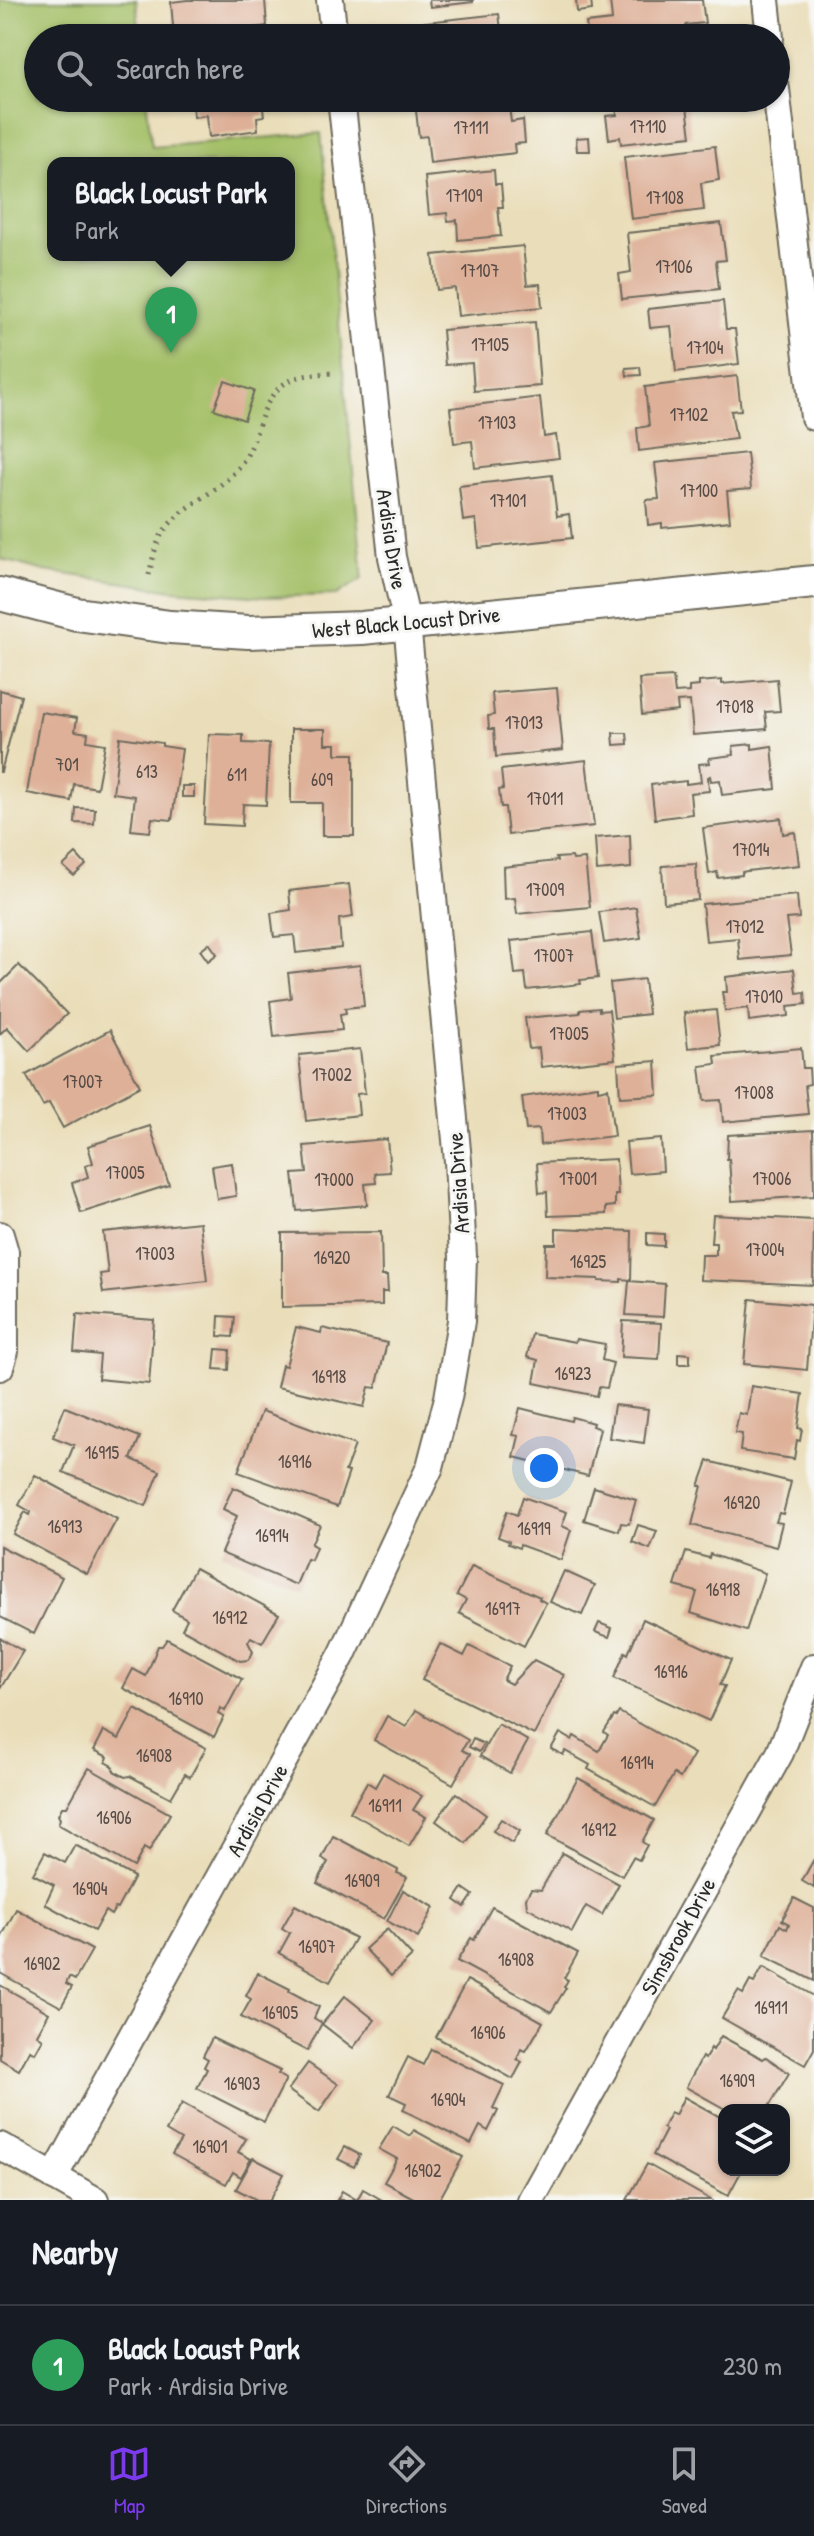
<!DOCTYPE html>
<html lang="en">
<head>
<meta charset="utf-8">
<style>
  :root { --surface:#171b24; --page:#242831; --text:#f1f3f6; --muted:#9ea1a6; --line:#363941; --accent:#7c3aed }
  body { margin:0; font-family:"Patrick Hand",sans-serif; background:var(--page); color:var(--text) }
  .controls { position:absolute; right:24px; bottom:24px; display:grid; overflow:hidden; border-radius:16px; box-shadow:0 2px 6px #0004 }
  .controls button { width:72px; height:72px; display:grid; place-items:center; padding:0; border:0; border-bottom:2px solid var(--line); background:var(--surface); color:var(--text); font:40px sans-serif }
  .you { position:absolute; left:544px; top:1468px; width:28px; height:28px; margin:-20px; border:6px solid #fff; border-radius:50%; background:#1a73e8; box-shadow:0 0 0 12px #1a73e833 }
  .badge { display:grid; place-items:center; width:52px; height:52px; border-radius:50%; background:var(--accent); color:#fff; font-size:26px; font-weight:700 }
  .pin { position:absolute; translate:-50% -66px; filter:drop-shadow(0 2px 4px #0008) }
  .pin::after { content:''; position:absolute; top:42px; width:28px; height:24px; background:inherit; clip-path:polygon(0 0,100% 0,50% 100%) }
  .popup { position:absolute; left:47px; top:157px; width:248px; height:104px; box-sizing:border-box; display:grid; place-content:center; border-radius:16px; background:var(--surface); filter:drop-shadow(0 2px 6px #0005); font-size:26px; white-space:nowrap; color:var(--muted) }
  .popup b { font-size:30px; color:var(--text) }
  .popup::after { content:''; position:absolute; left:50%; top:100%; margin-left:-16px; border:16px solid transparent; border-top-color:var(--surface) }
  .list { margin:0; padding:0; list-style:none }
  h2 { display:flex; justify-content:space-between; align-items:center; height:104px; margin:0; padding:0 32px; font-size:34px }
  h2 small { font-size:26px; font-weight:400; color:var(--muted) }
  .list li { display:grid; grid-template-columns:52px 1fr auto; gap:24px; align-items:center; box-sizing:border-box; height:120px; padding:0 32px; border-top:2px solid var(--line) }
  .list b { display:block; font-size:30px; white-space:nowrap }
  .list p { margin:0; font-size:26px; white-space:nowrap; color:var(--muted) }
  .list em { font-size:26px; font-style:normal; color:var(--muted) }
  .icon { flex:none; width:44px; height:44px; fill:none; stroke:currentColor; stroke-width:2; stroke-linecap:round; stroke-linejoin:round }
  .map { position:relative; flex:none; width:814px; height:2200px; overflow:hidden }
  .search { position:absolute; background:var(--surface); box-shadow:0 2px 6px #0004; left:24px; right:24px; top:24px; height:88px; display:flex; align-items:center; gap:20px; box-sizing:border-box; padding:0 28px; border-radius:44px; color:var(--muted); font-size:30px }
  .sheet { height:224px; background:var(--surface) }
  nav { display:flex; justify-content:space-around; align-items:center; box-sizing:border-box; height:112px; border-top:2px solid var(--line); background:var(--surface); font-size:22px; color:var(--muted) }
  nav a { display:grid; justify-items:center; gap:4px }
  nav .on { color:var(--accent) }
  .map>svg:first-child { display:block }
</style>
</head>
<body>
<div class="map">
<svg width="814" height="2200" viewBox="0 0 814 2200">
  <rect width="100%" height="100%" fill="#f6f6f2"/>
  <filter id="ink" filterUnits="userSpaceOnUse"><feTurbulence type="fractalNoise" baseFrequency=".0125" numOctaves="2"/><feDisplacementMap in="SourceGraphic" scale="16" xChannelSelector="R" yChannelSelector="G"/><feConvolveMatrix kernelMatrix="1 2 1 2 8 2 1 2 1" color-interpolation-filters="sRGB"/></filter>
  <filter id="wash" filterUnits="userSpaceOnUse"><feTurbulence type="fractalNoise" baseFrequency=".006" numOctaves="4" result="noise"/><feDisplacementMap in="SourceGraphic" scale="32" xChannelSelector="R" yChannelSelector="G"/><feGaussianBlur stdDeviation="1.8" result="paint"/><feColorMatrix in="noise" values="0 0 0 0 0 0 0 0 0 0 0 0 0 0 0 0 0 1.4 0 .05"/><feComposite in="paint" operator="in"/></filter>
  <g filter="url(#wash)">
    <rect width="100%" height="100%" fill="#eadeba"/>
    <path fill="#a4c067" stroke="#687649" stroke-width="2" fill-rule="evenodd" d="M0,0H136L140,38H38V98H146L152,147L321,133L362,566V579L336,595L264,597L173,590L44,571L0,559ZM53,163H289V255H53Z"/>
    <g id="blocks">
      <g fill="#deb098">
        <path d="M187,0H265L267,26L246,29L247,38H174L171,2Z"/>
        <path d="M429,0H473V2L430,7Z"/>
        <path d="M576,0H591L592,10L577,12Z"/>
        <path d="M610,0H702L705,23L686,25L687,38H588L586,23L612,20Z"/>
        <path d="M499,14L502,38H410L409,24Z"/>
        <path d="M192,98H271L272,101L262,102L264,116L257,117L258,130L209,137L207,115L194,117Z"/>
        <path d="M449,98H508L511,122L523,120L525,143L514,144L515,153L430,163L427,136L419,137L415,102Z"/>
        <path d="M615,98H710L711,104L687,107L691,136L621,144L620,137L609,139L606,116L617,115Z"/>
        <path d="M589,137L590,151H577L576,138Z"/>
        <path d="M715,146L719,180L701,183L704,210L631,219L624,157Z"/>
        <path d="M494,170L495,184H501L503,207H498L501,236L458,240L457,220L448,221L447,213L429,215L425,177Z"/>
        <path d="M721,223L726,260L716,261L719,289L622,299L619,274L631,272L627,233Z"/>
        <path d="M523,246L527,285L540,284L542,307L458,316L455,288L437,290L433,255Z"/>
        <path d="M723,301L726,329H735L739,364L676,372L671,326L650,328L648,309Z"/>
        <path d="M535,322L540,386L474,391L472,363L445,365L442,330Z"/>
        <path d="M640,367L641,375L627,376L626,368Z"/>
        <path d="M737,376L741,410L731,411L736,439L639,451L637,428L649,426L645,387Z"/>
        <path d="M225,381L254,391L244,420L214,409Z"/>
        <path d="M540,397L544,437L556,435L559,458L475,468L472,441L454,443L450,408Z"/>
        <path d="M747,453L751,489L727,491L730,521L662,528V523L648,525L646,500L659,499L655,463Z"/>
        <path d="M552,475L557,516L569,514L572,538L479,548L476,519L463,521L459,486Z"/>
        <path d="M673,677L675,693L689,692V687L699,686V682L722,680V684L777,679L780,711L765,712L767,729L693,735L690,701L677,702L678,711L642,715L639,679Z"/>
        <path d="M557,688L563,750L496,757L494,729H489L488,716L494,715L492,693Z"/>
        <path d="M0,690L21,696L1,772H0Z"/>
        <path d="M41,712L77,718L75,731L88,733L87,741L105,744L97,788L74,784L71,801L27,793Z"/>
        <path d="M291,729H325V744H336V754H354V836H322V803H291Z"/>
        <path d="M613,733H627L628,744L614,745Z"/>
        <path d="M209,734L243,735V743L269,744L266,805L243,804L242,826L204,824Z"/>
        <path d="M120,737L162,743V746L182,749L172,820L152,818L150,832L131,830L135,796L113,793Z"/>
        <path d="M752,744V749L772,746L776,789L722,795L720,780L711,781L710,776L708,777L709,791L690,793L692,814L655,819L651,785L686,781V784L701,782L699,764L710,763L709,758L734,755L733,746Z"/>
        <path d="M586,760L594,826L508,835L505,807H501L499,790L503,789L501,770Z"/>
        <rect x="182" y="786" width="12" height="11"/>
        <path d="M76,808L95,809L94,824L75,823Z"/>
        <path d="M781,818L783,834L795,832L799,865L747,871L742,872V875L718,878L717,872L709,874L703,828Z"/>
        <path d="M630,835L631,868L597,871L595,838Z"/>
        <path d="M76,854L86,865L74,876L63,866Z"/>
        <path d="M572,857L573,860L585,859L590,907L517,914L515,898L504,899L503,867L557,861L556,858Z"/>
        <path d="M696,864L698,900L664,903L662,866Z"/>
        <path d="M349,884L353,917L339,919L341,948L296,953L294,935L274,937L271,913L291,910L289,891Z"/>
        <path d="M797,895L799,918L786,919L791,955L740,960L738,938L706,941L702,904Z"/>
        <path d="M636,907L641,938L604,943L599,912Z"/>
        <path d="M592,932L598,978L580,980L581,984L527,990L525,973L515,974L511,941Z"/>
        <path d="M209,943L217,954L208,961L200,950Z"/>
        <path d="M19,965L67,1014L29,1051L7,1027L0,1034V984Z"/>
        <path d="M360,965L364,1006L345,1008L346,1013L340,1014L342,1030L274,1037L270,1001L291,998L288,973Z"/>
        <path d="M794,969L797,993L805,992L806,1004L788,1006L789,1016L749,1021L748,1008L725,1011L722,992H727L726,977Z"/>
        <path d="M644,979L648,1014L614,1018L610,983Z"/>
        <path d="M599,1008V1011L609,1010L615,1059L541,1067L539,1048L529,1049L525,1018L580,1013V1010Z"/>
        <path d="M716,1010L720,1045L688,1048L684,1013Z"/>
        <path d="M110,1030L140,1086L63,1128L49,1103L43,1106L26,1075Z"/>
        <path d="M801,1048L803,1068H809L810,1084L805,1085L808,1114L723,1122L721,1100L704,1101L700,1066L716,1064L715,1056Z"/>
        <path d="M360,1049L365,1093L357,1094L359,1115L306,1121L299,1055Z"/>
        <path d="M656,1061L658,1095L620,1097L618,1064Z"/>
        <path d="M598,1086V1090L608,1088L614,1136L540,1145L539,1129L526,1130L522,1097Z"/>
        <path d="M150,1126L169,1185L81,1213L72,1183L88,1177L85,1166L93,1163L88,1146Z"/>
        <path d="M813,1130L814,1196L732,1201L729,1159H727L728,1135Z"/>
        <path d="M387,1139L390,1172L375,1173L376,1183L365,1184L367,1205L297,1211L293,1174L307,1173L304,1146Z"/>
        <path d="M661,1139L663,1171L629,1174L626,1142Z"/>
        <path d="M616,1159L618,1195H615V1206L606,1207V1214L548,1216L547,1192L539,1193L537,1163Z"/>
        <path d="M232,1163L236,1196L217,1199L212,1166Z"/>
        <path d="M713,1215L814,1220L813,1285L700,1280L701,1255H716V1243H711Z"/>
        <path d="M200,1222L207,1281L103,1293L100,1274L108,1273L103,1232Z"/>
        <path d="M556,1228L632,1231L631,1280L621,1279V1282L599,1281V1279L545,1277L546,1244H556Z"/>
        <path d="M381,1232L382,1276H387L388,1292H382V1305L282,1307V1233Z"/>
        <path d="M647,1233L664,1234V1246L647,1245Z"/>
        <path d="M629,1281L665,1284L663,1317L626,1315Z"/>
        <path d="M750,1299L812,1305L807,1370L744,1364Z"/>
        <path d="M77,1314L154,1320L149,1384L98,1379L100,1355L74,1352Z"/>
        <path d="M219,1316L235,1317L233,1337L218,1336Z"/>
        <path d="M623,1321L661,1323L659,1359L621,1357Z"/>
        <path d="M296,1327L321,1333L322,1328L387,1343L376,1388L369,1387L364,1407L277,1387L282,1365L286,1366Z"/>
        <path d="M532,1334L575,1342L576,1339L605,1344L602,1360L613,1363L607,1388L599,1387L597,1396L534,1383L538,1360L527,1357Z"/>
        <path d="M216,1349L230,1350L229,1370L214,1369Z"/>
        <path d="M678,1353L690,1354V1364H678Z"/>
        <path d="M751,1386L803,1394L798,1428L802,1429L800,1441L797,1440L794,1459L740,1451L742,1434L735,1433L739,1413L747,1415Z"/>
        <path d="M614,1405L648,1409L644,1443L609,1438Z"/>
        <path d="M65,1407L140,1437L131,1459L160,1471L146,1506L63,1472L74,1445L53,1437Z"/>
        <path d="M520,1408L571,1421L572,1417L593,1423L592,1426L600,1429L588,1476L514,1457L519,1436L513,1435Z"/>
        <path d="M262,1411L355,1445L345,1471L349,1472L337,1507L238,1472Z"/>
        <path d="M708,1461L791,1482L783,1514L779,1513L776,1522L782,1523L776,1547L692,1525L702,1486H699Z"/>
        <path d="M35,1475L117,1519L87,1574L13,1534L25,1512L30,1515L31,1512L19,1505Z"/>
        <path d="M233,1487L320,1525L311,1544L316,1547L311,1560L307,1559L296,1585L221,1553L237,1516L223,1509Z"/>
        <path d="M594,1487L636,1500L629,1524L621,1523L619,1531L584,1520Z"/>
        <path d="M523,1497L567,1512L562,1526L571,1530L561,1560L520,1545L519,1548L508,1544L509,1541L498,1537L507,1511L517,1515Z"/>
        <path d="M638,1525L657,1531L650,1549L632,1542Z"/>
        <path d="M0,1546L62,1577L34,1634L0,1617Z"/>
        <path d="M686,1552L709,1558L710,1554L765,1573L746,1631L691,1613L697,1592L675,1586Z"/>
        <path d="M472,1566L540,1597L539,1599L546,1603L524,1646L459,1613L466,1600L457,1595Z"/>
        <path d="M195,1568L279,1614L262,1643L251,1637L248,1642L253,1652L248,1660L240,1661L182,1629L187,1619L172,1610Z"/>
        <path d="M564,1571L595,1585L582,1615L550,1602Z"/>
        <path d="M643,1619L731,1660L720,1685L725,1686L709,1721L614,1678L625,1652L628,1654Z"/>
        <path d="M599,1623L612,1628L609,1637L595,1632Z"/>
        <path d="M0,1638L23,1651L0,1689Z"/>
        <path d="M167,1639L242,1679L225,1711L220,1708L218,1714L224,1717L214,1737L123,1688L133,1669L146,1676L158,1646H162Z"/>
        <path d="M440,1644L464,1656L469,1646L510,1666L503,1680L511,1684L534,1660L564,1675L534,1735L422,1680Z"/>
        <path d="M135,1709L206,1748L190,1777L185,1774L171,1798L130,1776L125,1777L114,1771L113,1766L106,1762L108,1757L94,1750L104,1731L119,1739Z"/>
        <path d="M416,1710L468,1740L462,1750L470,1754L453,1784L374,1740L387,1716L406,1727Z"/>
        <path d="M619,1712L694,1754L680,1778L674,1774L655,1807L588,1769L590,1765L565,1751L563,1755L551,1749L560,1733L572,1740L574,1736L599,1751L608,1735L604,1732L614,1716L616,1717Z"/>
        <path d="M498,1724L528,1741L510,1773L480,1756Z"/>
        <path d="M473,1739L484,1744L479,1752L469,1747Z"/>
        <path d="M89,1768L170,1814L149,1851L144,1848L134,1867L58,1824L60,1819L58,1815L62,1807H67Z"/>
        <path d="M383,1773L422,1796L413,1810L426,1817L409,1846L350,1812L367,1782L375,1787Z"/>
        <path d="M578,1778L654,1820L642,1842L647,1845L639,1860L633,1857L622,1876L547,1835Z"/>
        <path d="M456,1793L486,1815L466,1843L436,1821Z"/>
        <path d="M501,1819L520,1831L512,1843L493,1831Z"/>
        <path d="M333,1836L398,1870L397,1873L407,1877L384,1919L317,1883L328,1862L322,1858Z"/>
        <path d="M75,1845L134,1877L117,1909L115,1908L111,1915L105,1911L94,1931L45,1904L54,1885L33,1874L45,1852L65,1863Z"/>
        <path d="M562,1853L619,1884L602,1915L586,1906L572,1932L527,1907L526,1898L531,1889L541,1890Z"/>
        <path d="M814,1859V1888L802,1881Z"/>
        <path d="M463,1888L473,1895L465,1907L455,1900Z"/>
        <path d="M403,1890L434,1907L418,1938L387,1921Z"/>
        <path d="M794,1898L814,1908V1981L764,1956L780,1925L787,1929L789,1924L782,1920Z"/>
        <path d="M295,1905L355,1938L330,1982L279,1953L290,1933L282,1928Z"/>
        <path d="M492,1907L578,1953L564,1978L568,1980L564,1987L566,1988L551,2012L457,1961L471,1938L474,1940Z"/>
        <path d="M16,1909L92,1950L75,1980L69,1977L66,1984L72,1987L61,2007L0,1973V1940Z"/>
        <path d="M387,1929L412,1956L391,1976L365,1949Z"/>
        <path d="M763,1967L814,1996V2049L805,2065L722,2018L738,1991L743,1994L750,1981L754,1983Z"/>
        <path d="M258,1973L290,1989L289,1991L319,2007L314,2018L322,2023L307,2051L241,2017L251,1999L246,1996Z"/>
        <path d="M467,1980L543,2022L526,2051L521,2049L517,2059L522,2062L513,2079L436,2037Z"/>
        <path d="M0,1985L49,2013L37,2035L43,2039L35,2053L30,2050L19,2070L0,2059Z"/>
        <path d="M345,1996L375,2020L353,2048L322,2024Z"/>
        <path d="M721,2036L763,2059L766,2057L789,2073L767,2110H727L686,2087L702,2057L705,2059L711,2048L713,2050Z"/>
        <path d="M212,2038L280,2071L278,2074L286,2079L264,2122L197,2088L207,2069L204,2067L208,2059L203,2056Z"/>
        <path d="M431,2049L504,2085L493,2108L498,2111L488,2131L480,2126L471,2144L403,2110L406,2103L389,2095L408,2057L423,2065Z"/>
        <path d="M308,2063L338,2084L319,2112L288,2090Z"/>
        <path d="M684,2097L724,2119V2170H742L728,2196L653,2155L666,2130L663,2128L670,2113L675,2115Z"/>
        <path d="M182,2103L246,2139L238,2152L251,2159L241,2177L233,2172L226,2184L172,2154L181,2140L166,2131Z"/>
        <path d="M393,2126L410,2136L414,2130L463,2157L439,2200H417L384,2182L397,2159L379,2149Z"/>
        <path d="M345,2147L360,2155L354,2167L338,2159Z"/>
        <path d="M253,2158L284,2174L270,2200H257L236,2189Z"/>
        <path d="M647,2164L711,2200H627Z"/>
        <path d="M363,2189L382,2200H357Z"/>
        <path d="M342,2191L357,2200H337Z"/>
      </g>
    </g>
  </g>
  <g filter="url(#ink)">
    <use href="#blocks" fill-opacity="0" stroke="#6e6a5d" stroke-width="2"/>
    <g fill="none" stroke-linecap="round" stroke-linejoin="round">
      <defs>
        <g id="minor">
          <path d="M330,0L334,38"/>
          <path d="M766,0L770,38"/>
          <path d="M776,89L814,417"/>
          <path d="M0,1235L5,1252V1351L0,1367"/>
          <path d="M0,2146L95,2200"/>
          <path d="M54,2177L342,1655L430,1467L448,1398L461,1321L463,1257L458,1161L407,623L392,557L341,98"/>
          <path d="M531,2200L780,1753L814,1667"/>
        </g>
        <path id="tertiary" d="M0,594L77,614L170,627L248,632L362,628L814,582"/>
      </defs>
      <use href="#minor" stroke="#6e6a5d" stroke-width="30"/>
      <use href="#tertiary" stroke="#6e6a5d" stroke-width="36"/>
      <path stroke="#6e6a5d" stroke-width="5" stroke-dasharray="2 6" stroke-linecap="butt" d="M149,575C152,562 155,546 162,534C183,501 227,492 247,455C259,434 260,407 278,389C293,374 315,374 335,373"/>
      <use href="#minor" stroke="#fff" stroke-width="26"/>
      <use href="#tertiary" stroke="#fff" stroke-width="32"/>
    </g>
  </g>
  <g text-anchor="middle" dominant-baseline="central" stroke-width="6" stroke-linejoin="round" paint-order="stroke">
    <g font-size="18" fill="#584c46">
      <text x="648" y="126">17110</text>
      <text x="471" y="127">17111</text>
      <text x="464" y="195">17109</text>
      <text x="665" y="197">17108</text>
      <text x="674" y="266">17106</text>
      <text x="480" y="270">17107</text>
      <text x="490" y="344">17105</text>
      <text x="705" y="347">17104</text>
      <text x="689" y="414">17102</text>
      <text x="497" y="422">17103</text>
      <text x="699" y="490">17100</text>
      <text x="508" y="500">17101</text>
      <text x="735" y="706">17018</text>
      <text x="524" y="722">17013</text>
      <text x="67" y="764">701</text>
      <text x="147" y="771">613</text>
      <text x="237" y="774">611</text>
      <text x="322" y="779">609</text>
      <text x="545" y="798">17011</text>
      <text x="751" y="849">17014</text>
      <text x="545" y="889">17009</text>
      <text x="745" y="926">17012</text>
      <text x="554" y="955">17007</text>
      <text x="764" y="996">17010</text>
      <text x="569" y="1033">17005</text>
      <text x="332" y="1074">17002</text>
      <text x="83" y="1081">17007</text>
      <text x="754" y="1092">17008</text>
      <text x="567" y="1113">17003</text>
      <text x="125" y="1172">17005</text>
      <text x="578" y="1178">17001</text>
      <text x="772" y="1178">17006</text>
      <text x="334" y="1179">17000</text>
      <text x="765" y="1249">17004</text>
      <text x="155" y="1253">17003</text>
      <text x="332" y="1257">16920</text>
      <text x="588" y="1261">16925</text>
      <text x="573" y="1373">16923</text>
      <text x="329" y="1376">16918</text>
      <text x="102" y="1452">16915</text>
      <text x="295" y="1461">16916</text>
      <text x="742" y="1502">16920</text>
      <text x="65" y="1526">16913</text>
      <text x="534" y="1528">16919</text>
      <text x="272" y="1535">16914</text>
      <text x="723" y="1589">16918</text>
      <text x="503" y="1608">16917</text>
      <text x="230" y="1617">16912</text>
      <text x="671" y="1671">16916</text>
      <text x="186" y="1698">16910</text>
      <text x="154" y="1755">16908</text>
      <text x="637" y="1762">16914</text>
      <text x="385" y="1805">16911</text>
      <text x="114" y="1817">16906</text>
      <text x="599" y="1829">16912</text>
      <text x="362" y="1880">16909</text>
      <text x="90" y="1888">16904</text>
      <text x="317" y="1946">16907</text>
      <text x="516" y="1959">16908</text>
      <text x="42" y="1963">16902</text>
      <text x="771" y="2007">16911</text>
      <text x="280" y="2012">16905</text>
      <text x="488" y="2032">16906</text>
      <text x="737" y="2080">16909</text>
      <text x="242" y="2083">16903</text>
      <text x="448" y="2099">16904</text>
      <text x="210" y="2146">16901</text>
      <text x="423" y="2170">16902</text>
    </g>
    <g font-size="22" fill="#2b2b2b" stroke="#f6f6f2">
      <text transform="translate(392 539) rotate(81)">Ardisia Drive</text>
      <text transform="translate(406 622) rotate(-5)">West Black Locust Drive</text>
      <text transform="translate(458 1183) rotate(-94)">Ardisia Drive</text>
      <text transform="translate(257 1810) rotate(-61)">Ardisia Drive</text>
      <text transform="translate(678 1936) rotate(-61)">Simsbrook Drive</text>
    </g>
  </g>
</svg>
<div class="controls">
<button><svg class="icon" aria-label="layers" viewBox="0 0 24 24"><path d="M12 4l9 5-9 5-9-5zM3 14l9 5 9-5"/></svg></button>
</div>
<div class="you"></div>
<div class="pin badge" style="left:171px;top:353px;background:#2e9e5b">1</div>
<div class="popup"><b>Black Locust Park</b>Park</div>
<div class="search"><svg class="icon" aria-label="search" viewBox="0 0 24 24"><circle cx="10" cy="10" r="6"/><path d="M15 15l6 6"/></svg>Search here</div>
</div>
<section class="sheet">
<h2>Nearby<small></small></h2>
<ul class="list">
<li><span class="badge" style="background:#2e9e5b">1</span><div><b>Black Locust Park</b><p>Park · Ardisia Drive</p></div><em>230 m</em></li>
</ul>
</section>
<nav>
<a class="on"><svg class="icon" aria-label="map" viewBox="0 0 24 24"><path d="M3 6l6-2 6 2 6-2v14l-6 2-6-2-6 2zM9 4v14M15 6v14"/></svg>Map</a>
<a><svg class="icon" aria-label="directions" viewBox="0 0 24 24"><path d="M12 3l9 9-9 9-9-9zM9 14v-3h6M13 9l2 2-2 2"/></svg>Directions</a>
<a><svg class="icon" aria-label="saved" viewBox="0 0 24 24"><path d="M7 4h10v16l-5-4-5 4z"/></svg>Saved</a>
</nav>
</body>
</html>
